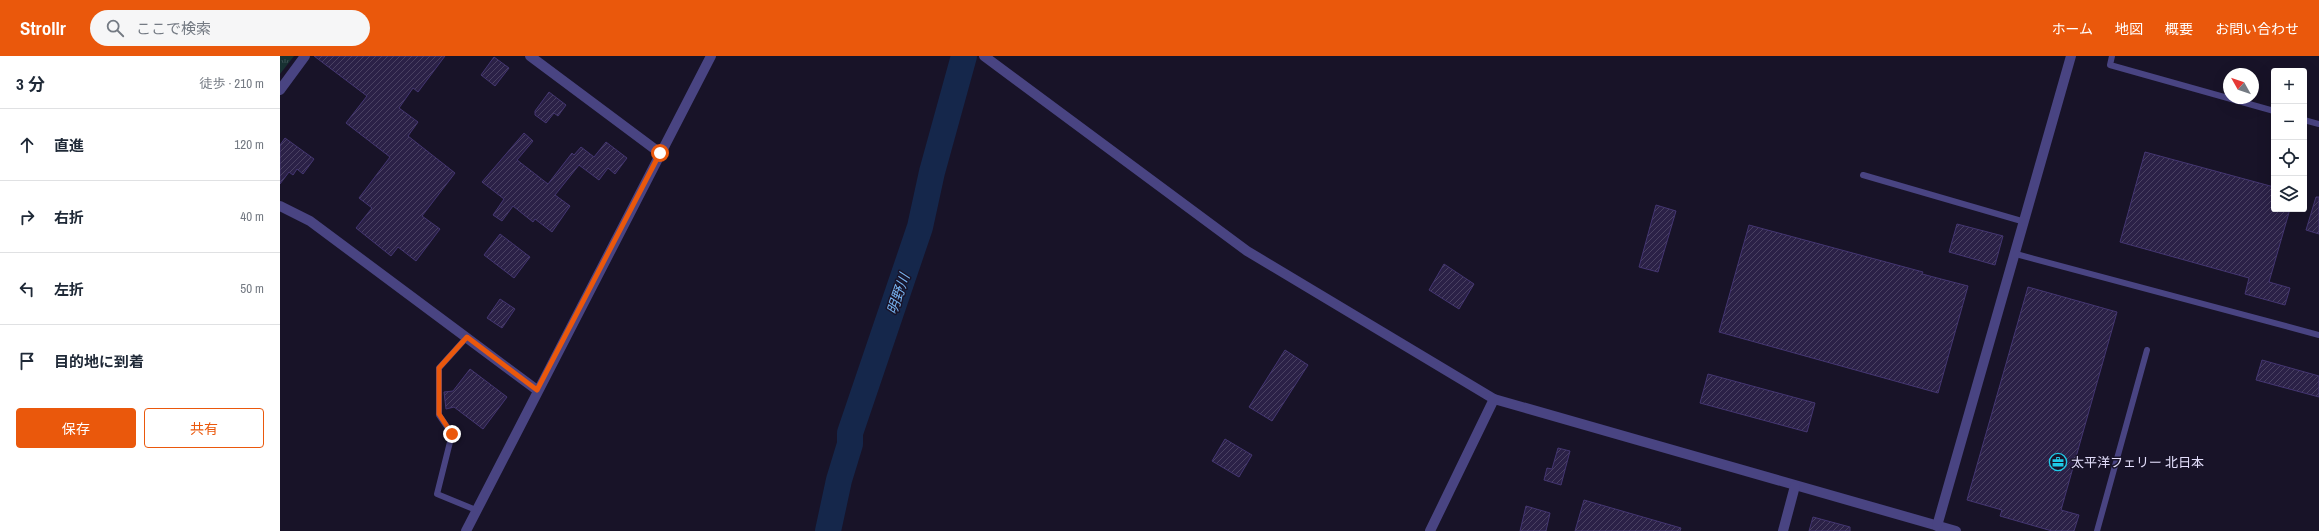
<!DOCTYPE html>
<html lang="ja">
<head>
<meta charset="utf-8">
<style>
  :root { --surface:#fff; --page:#f6f6f7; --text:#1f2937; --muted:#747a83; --line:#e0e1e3; --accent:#ea580c }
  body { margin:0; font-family:"Archivo Narrow","Noto Sans JP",sans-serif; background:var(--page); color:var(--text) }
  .controls { position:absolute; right:12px; top:12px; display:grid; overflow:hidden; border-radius:4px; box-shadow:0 4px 16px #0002 }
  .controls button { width:36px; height:36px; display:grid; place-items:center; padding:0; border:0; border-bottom:1px solid var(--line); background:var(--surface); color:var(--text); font:20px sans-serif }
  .compass { position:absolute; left:1943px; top:12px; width:36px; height:36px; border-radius:50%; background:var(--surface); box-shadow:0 4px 16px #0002; rotate:310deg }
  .stop { position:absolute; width:12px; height:12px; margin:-9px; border:3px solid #ea580c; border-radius:50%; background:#fff }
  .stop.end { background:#ea580c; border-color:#fff; box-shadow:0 1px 4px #0008 }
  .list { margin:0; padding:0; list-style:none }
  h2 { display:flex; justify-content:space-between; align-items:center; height:52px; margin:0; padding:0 16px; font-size:17px }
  h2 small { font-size:13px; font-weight:400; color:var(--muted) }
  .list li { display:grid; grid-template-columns:26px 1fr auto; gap:12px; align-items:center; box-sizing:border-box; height:72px; padding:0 16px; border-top:1px solid var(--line) }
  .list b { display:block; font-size:15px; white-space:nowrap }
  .list em { font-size:13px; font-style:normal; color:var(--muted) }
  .actions { display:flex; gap:8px; padding:12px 16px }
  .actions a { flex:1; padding:9px 0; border:1px solid var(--accent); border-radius:4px; text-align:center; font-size:14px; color:var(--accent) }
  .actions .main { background:var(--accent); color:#fff }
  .icon { flex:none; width:22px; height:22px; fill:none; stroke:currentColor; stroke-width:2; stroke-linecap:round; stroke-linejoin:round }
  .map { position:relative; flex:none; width:2039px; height:475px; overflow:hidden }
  header { display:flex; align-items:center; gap:24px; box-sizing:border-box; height:56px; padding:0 20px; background:var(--accent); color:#fff }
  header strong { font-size:19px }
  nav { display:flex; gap:22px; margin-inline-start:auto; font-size:14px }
  .search { width:280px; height:36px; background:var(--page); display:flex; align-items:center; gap:10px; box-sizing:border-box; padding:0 14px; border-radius:22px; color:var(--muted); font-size:15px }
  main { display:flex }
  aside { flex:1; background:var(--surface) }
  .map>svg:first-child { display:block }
</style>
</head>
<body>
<header>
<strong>Strollr</strong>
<div class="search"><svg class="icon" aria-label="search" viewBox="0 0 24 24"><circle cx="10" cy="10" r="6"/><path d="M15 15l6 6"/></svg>ここで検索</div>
<nav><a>ホーム</a><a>地図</a><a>概要</a><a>お問い合わせ</a></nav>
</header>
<main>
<aside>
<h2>3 分<small>徒歩 · 210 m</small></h2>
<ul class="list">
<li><svg class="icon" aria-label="ahead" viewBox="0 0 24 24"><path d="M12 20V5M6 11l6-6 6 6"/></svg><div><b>直進</b></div><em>120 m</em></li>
<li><svg class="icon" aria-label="right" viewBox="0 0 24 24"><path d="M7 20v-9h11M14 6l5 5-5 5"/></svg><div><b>右折</b></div><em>40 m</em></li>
<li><svg class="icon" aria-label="left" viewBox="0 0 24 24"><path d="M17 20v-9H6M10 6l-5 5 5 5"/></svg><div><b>左折</b></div><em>50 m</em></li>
<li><svg class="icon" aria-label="arrive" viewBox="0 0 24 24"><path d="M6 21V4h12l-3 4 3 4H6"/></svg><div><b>目的地に到着</b></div></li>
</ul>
<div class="actions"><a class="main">保存</a><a>共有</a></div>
</aside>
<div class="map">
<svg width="2039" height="475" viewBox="0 0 2039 475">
  <defs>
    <pattern id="park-tufts" width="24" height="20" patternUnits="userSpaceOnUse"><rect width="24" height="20" fill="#173132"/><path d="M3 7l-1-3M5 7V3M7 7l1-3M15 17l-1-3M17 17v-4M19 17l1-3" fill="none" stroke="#394e51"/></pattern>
    <pattern id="building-hatch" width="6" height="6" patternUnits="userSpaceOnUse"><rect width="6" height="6" fill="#2b2147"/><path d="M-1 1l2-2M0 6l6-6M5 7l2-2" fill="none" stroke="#4a4162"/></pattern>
  </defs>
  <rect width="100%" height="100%" fill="#181328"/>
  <path fill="url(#park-tufts)" d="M0,0H14L0,18Z"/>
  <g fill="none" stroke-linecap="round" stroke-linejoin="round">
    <path stroke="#15274b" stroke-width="26" d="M548,475L559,424L570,388V377L640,171L652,116L684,0"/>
  </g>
  <g fill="url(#building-hatch)" stroke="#443671">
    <path d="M34,0H165L138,36L133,32L119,52L138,66L128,80L175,117L142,160L160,173L136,205L118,191L111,200L76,172L92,152L79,142L110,101L66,67L87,40Z"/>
    <path d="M214,1L229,12L215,30L201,19Z"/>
    <path d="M269,36L286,49L278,60L274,57L266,67L255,59V55Z"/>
    <path d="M244,77L253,85L237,104L268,128L292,97L294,99L301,91L314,101L326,86L347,102L335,118L328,112L319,124L299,109L275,139L290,150L272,176L255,163L253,166L233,150L222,165L213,159L224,143L202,126Z"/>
    <path d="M5,82L34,103L23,118L17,113L13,119L9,116L0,128V89Z"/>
    <path d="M1865,96L1994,131V153H2010L1989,226L2010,232L2005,249L1965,238L1969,222L1840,186Z"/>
    <path d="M2036,141H2039V178L2026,174Z"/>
    <path d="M1376,149L1396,155L1378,216L1359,211Z"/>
    <path d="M1677,168L1723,180L1715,209L1669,196Z"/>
    <path d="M1469,169L1643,216L1642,218L1688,230L1658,337L1439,276Z"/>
    <path d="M220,178L250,201L234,222L204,199Z"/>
    <path d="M1164,208L1194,228L1179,253L1149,234Z"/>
    <path d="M1748,231L1837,256L1781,454L1799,459L1794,475H1772L1720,460L1722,454L1687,444Z"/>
    <path d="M220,243L235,253L222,272L207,262Z"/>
    <path d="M1005,294L1028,309L992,365L969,351Z"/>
    <path d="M1982,304L2039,320V341L1976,324Z"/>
    <path d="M190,313L227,341L203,373L174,351L166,353L164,336L173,335Z"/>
    <path d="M1428,318L1535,347L1527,376L1420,347Z"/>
    <path d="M945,383L972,399L959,421L932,405Z"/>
    <path d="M1278,392L1290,395L1281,429L1264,424L1267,412L1272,413Z"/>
    <path d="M1304,444L1401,472L1400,475H1295Z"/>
    <path d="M1246,450L1270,457L1266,475H1240Z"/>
    <path d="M1533,461L1570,471V475H1529Z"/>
  </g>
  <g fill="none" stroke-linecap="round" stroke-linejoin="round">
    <g stroke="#494482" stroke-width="6">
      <path d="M1832,0L1830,9L1994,55"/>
      <path d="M2024,64L2039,68"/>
      <path d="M1583,119L1745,166"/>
      <path d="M1736,198L2039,279"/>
      <path d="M187,281L159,312V359L172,378L157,438L196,454"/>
      <path d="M1817,475L1867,294"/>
    </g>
    <g stroke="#494482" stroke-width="10">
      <path d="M250,0L380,97"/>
      <path d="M704,0L967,195L1214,343L1676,475"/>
      <path d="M0,34L25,0"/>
      <path d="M0,150L30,165L257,334"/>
      <path d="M1657,470L1791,0"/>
      <path d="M186,475L431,0"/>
      <path d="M1150,475L1214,343"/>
      <path d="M1503,475L1515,430"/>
    </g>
  </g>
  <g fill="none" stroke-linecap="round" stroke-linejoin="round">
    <path stroke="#ea580c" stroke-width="5" d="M172,378L159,358V312L187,281L257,334L380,97"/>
  </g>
  <defs>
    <symbol id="office-ring" viewBox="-11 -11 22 22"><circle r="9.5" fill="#181328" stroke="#1fc9e7" stroke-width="1.5"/><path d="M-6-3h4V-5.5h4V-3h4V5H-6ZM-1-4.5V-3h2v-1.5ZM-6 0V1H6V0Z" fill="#1fc9e7"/></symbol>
  </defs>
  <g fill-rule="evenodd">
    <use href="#office-ring" x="1768" y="396" width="20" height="20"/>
  </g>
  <g text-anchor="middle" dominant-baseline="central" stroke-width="3" stroke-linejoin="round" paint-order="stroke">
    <g font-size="13" fill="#e3defb" stroke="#181328" text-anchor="start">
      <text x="1791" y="406">太平洋フェリー 北日本</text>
    </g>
    <g font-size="14" font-style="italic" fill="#77b3f0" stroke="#181328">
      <text transform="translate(618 238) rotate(-71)">明野川</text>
    </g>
  </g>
</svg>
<div class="controls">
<button>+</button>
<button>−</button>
<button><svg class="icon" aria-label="locate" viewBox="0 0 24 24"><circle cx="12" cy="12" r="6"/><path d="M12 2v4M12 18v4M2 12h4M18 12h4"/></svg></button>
<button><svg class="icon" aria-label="layers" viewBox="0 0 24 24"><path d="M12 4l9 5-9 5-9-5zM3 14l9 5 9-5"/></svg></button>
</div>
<svg class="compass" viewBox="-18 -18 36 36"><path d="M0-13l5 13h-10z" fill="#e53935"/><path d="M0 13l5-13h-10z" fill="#747a83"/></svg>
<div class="stop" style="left:380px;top:97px"></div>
<div class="stop end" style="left:172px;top:378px"></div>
</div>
</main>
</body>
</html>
